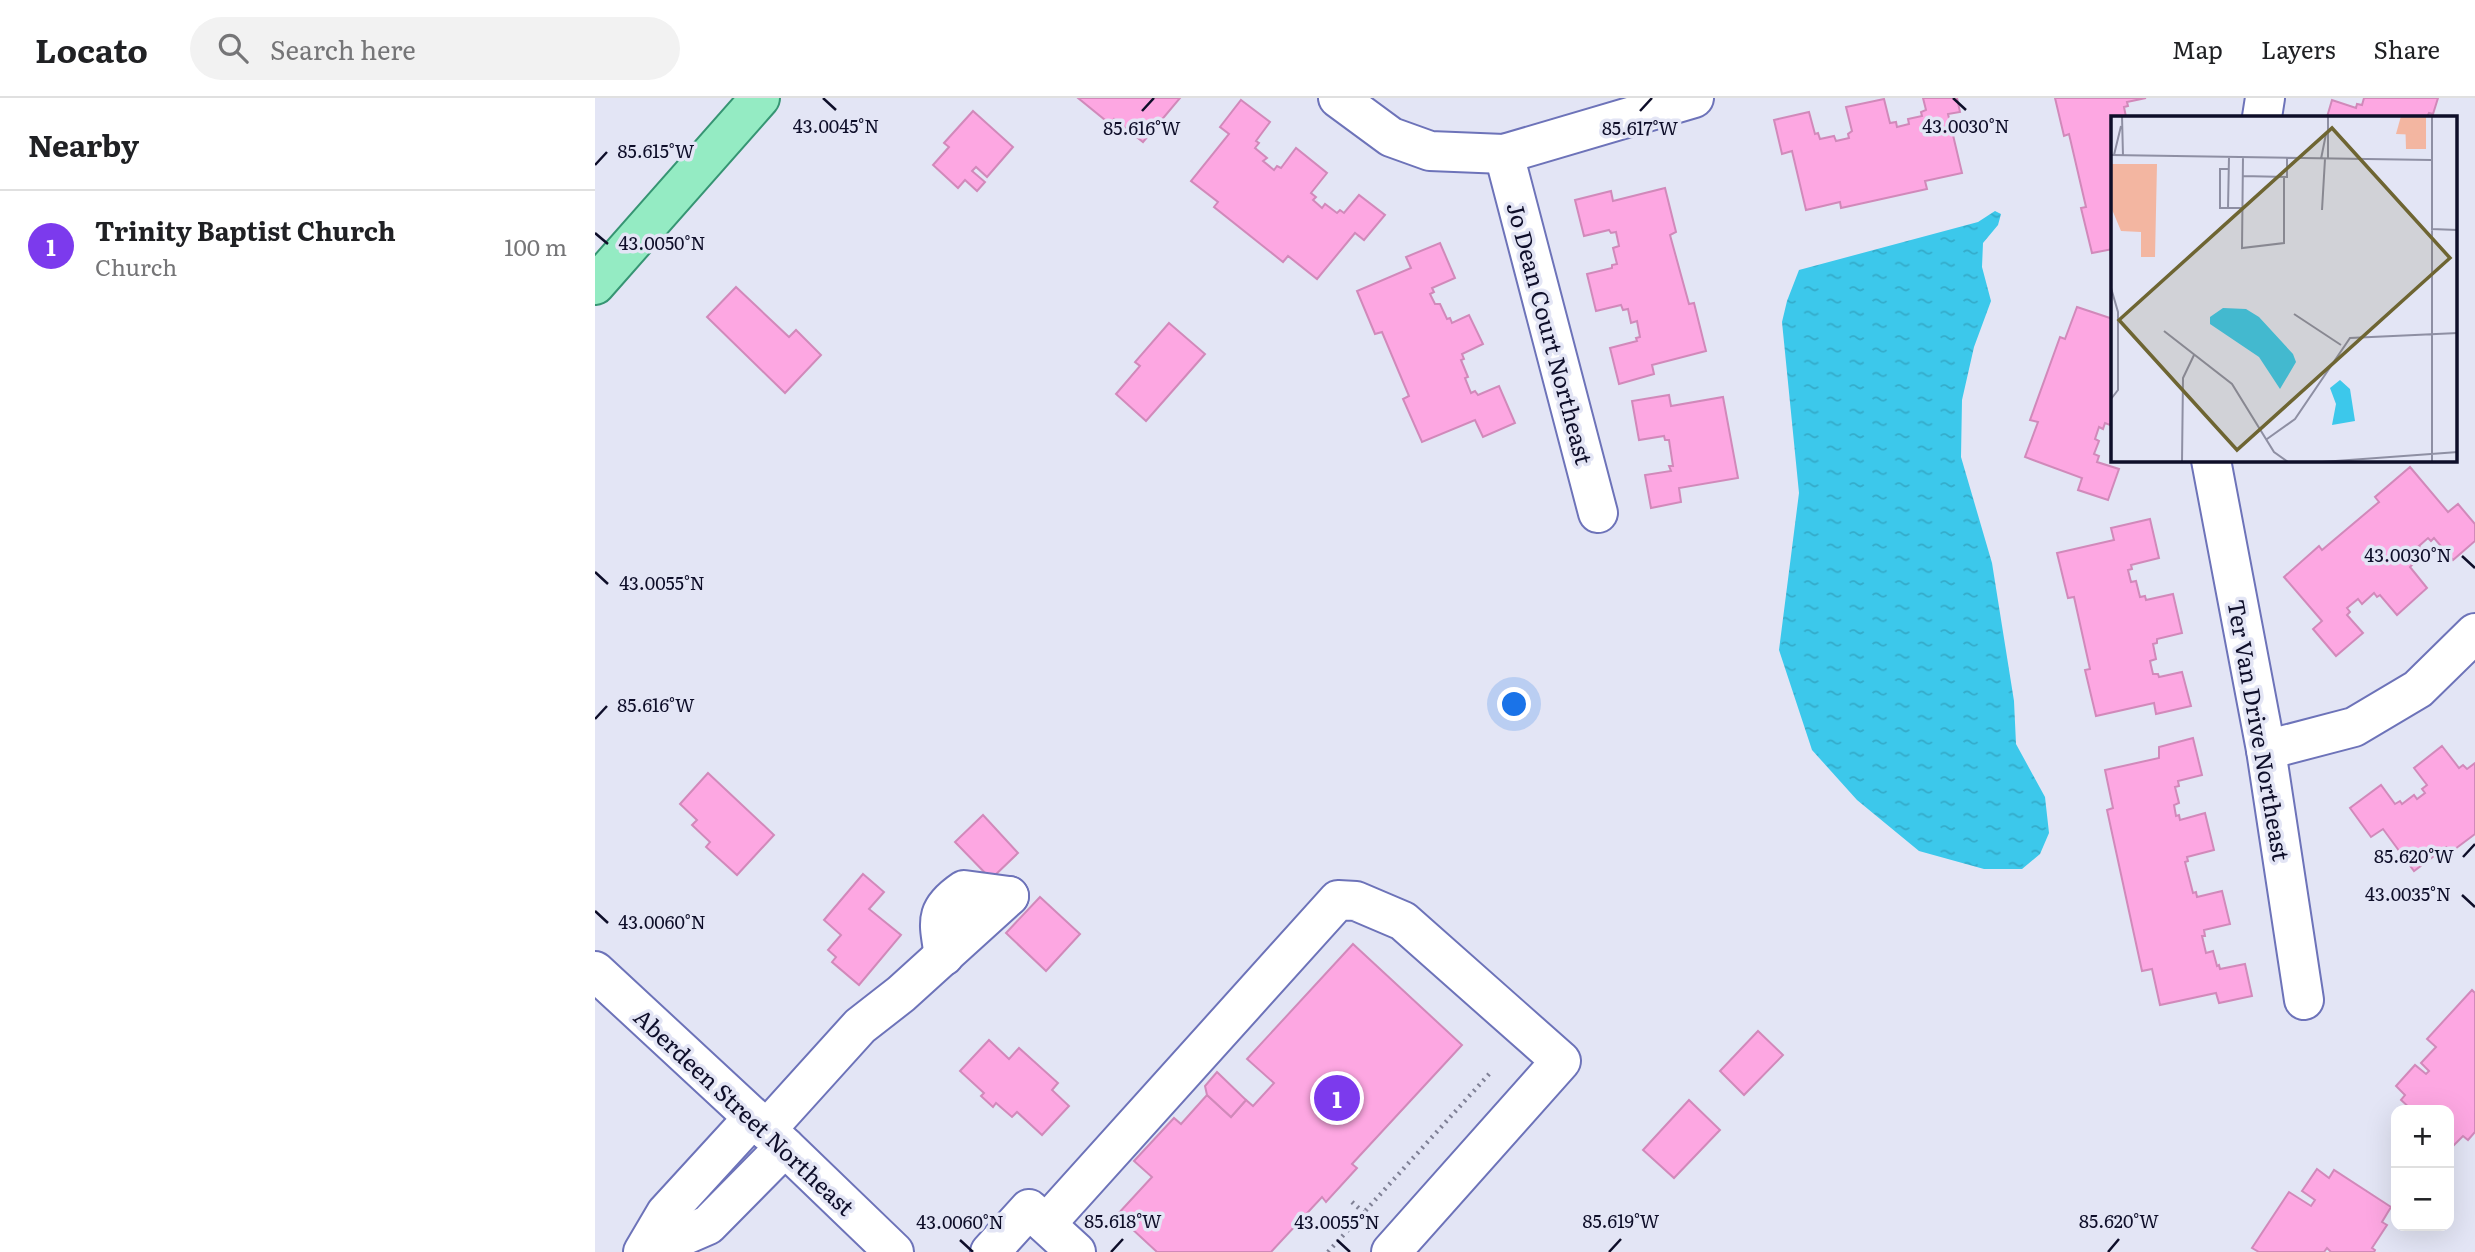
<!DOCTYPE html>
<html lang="en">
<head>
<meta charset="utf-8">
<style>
  :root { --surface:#fff; --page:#f2f2f2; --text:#202124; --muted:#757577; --line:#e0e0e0; --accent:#7c3aed }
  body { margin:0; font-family:Literata,serif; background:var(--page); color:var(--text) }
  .controls { position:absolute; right:21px; bottom:21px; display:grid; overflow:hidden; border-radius:14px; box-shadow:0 7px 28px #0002 }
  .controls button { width:63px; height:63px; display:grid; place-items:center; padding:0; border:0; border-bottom:2px solid var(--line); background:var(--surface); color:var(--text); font:35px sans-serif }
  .you { position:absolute; left:920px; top:607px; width:24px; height:24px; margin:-18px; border:5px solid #fff; border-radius:50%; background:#1a73e8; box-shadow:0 0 0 10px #1a73e833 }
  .badge { display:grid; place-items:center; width:46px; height:46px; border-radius:50%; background:var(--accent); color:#fff; font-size:23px; font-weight:700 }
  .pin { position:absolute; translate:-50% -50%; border:4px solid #fff; box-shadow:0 2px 7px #0006 }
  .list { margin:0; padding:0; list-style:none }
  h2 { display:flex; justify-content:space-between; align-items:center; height:91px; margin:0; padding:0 28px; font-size:30px }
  h2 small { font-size:23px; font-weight:400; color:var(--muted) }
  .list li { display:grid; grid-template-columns:46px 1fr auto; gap:21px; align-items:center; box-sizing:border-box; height:112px; padding:0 28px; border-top:2px solid var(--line) }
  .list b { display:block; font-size:26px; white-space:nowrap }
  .list p { margin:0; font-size:23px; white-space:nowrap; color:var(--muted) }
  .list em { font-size:23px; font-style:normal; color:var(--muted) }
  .icon { flex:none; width:38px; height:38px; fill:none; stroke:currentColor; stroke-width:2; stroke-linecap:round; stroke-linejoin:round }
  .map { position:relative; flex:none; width:1880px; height:1154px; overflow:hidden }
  header { display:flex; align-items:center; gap:42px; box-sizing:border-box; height:98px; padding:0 35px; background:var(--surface); border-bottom:2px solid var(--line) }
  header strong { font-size:33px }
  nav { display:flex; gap:38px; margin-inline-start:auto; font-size:24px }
  .search { width:490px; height:63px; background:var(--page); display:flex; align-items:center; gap:18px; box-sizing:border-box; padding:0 24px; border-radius:38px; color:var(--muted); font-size:26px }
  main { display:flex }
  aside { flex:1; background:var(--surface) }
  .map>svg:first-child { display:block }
</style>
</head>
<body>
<header>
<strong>Locato</strong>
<div class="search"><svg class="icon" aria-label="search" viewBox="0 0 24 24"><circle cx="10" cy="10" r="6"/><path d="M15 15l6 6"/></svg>Search here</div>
<nav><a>Map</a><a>Layers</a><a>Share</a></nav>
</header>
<main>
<aside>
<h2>Nearby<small></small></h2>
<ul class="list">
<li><span class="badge">1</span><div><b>Trinity Baptist Church</b><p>Church</p></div><em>100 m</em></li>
</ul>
</aside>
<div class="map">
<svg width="1880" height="1154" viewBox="0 0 1880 1154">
  <defs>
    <pattern id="water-ripples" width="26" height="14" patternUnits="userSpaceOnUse" patternTransform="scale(1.75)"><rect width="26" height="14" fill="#3cc8eb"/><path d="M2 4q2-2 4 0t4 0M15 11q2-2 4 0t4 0" fill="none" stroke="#34abca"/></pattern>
  </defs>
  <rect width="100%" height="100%" fill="#e3e5f5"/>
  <path fill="url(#water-ripples)" d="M1400,113L1406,116L1403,127L1388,145L1387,169L1396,203L1379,249L1367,302L1366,359L1397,465L1419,603L1421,646L1450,699L1454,735L1445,756L1427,771H1389L1324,753L1262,702L1217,652L1184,552L1204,395L1187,224L1192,203L1204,172L1383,124Z"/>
  <g fill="#fda7e2" stroke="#d189ba" stroke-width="2">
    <path d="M483,0H585L548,44L519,21L515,26Z"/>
    <path d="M1328,0H1362L1365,14L1353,16L1367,75L1330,83L1332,91L1246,110L1245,104L1211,112L1197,53L1187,56L1179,22L1214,14L1220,36L1223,35L1225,41L1239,38L1241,43L1254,40L1253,36L1257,33L1251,9L1289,1L1295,25L1301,24L1302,29L1314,26L1313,21L1327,18L1326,14L1331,12Z"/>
    <path d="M1460,0H1551L1532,4L1533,8L1529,9L1531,19H1518V151L1497,155L1486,110L1491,109L1474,36L1469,38Z"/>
    <path d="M1769,0H1843L1838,16L1834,15L1832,19H1732L1737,2L1761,10L1762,6L1767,7Z"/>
    <path d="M646,2L675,24L661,43L664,45L660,50L672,60L668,63L679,72L682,68L686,70L701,50L732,75L716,95L721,99L718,102L727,110L730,106L742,115L745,112L749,115L764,97L790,117L769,142L760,135L722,181L693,158L688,164L619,109L623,104L596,83L634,36L625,29Z"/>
    <path d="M378,13L418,49L392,79L381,69L377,73L390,84L382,93L370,82L363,90L338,67L354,49L349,45Z"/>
    <path d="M1070,90L1081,134L1075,137L1094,206L1099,205L1111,253L1057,267L1059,276L1024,286L1015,250L1042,243L1041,240L1045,239L1042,223L1036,225L1033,211L1028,212L1026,207L1001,213L992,176L1017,170V167L1022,166L1018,150L1024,148L1021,134L1016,135L1014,132L989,138L980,102L1016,93L1018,103Z"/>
    <path d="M845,145L860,180L837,190L839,194L835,196L840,206H845L852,221L855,220L857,225L874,217L888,246L867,256L869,261L866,262L873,279L870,280L876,295L880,293L883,297L904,288L920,325L888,339L880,322L827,344L808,301L814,298L787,234L780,236L762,193L816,170L811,159Z"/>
    <path d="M141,189L194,239L201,232L226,257L190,295L112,219Z"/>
    <path d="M1482,209L1518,221V328L1510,325L1508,331L1504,329L1500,341L1504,343L1499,356L1504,358L1502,364L1524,371L1513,402L1483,392L1487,380L1430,359L1443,324L1435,322L1465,239L1470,241Z"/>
    <path d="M574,225L610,256L551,323L521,296L545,268L540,264Z"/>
    <path d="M1074,297L1076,308L1128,299L1143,380L1084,390L1086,404L1056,410L1050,377L1076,373L1074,368H1078L1074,342H1070L1069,338L1044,342L1037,303Z"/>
    <path d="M1815,369L1853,414L1863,406L1880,426V443L1858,462L1839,440L1836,443L1833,440L1824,448L1827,452L1815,463L1817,467L1815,469L1832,490L1802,517L1785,497L1782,499L1779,495L1767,506L1763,501L1752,510L1755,514L1752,517L1768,535L1741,558L1718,531L1727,523L1689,479L1724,448L1727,452L1784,404L1780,399Z"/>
    <path d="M1555,421L1564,460L1536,467L1537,471L1533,472L1536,484L1541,483L1545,499L1550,498L1551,502L1578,496L1587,535L1562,541V545L1558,546L1561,561L1555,563L1558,576H1563L1564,579L1587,574L1596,608L1561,616L1559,605L1501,618L1490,572L1495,571L1479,499L1473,500L1462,455L1519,442L1516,430Z"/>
    <path d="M1598,640L1607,677L1583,683L1584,688L1580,689L1584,705L1579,707L1581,718L1584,717L1585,722L1610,715L1619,752L1592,759L1593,763L1590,764L1598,795L1601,794L1602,799L1627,793L1635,826L1609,832L1610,838H1607L1611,855L1618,853L1622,868L1624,867L1625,871L1650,866L1657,898L1624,905L1621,895L1565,907L1557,871L1547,873L1512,712L1518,710L1510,672L1564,660V649Z"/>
    <path d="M1847,648L1864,670L1868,667L1872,671L1880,665V736L1856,754L1851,749L1819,773L1788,731L1776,739L1755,710L1786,687L1800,706L1805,703L1807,706L1819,697L1822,701L1830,695L1827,691L1832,687L1819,670Z"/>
    <path d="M113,675L179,737L142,777L111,749L115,744L97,727L102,722L85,706Z"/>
    <path d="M388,717L423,755L396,781L360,744Z"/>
    <path d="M268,776L289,794L274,811L306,837L264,887L237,864L241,859L233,852L246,837L229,822Z"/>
    <path d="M445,799L485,836L451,873L411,835Z"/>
    <path d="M758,846L867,947L757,1066L762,1070L731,1104L727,1099L676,1154H562L522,1117L557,1079L539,1063L579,1020L586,1026L612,997L636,1019L651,1002L658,1008L679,985L652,961Z"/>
    <path d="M1877,892L1880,895V1034L1873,1042L1868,1038L1857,1049L1854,1046V1012H1817L1806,1002L1810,997L1801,988L1820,967L1831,976L1834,973L1826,965L1841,949L1832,941Z"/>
    <path d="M1163,933L1188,957L1149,997L1125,973Z"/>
    <path d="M394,942L414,961L424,950L463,985L457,992L474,1008L447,1037L422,1014L417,1019L401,1005L398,1009L386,998L389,995L365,973Z"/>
    <path d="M622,974L651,1002L636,1019L612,997L610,988Z"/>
    <path d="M1094,1002L1125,1032L1079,1080L1048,1052Z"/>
    <path d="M1722,1071L1734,1080L1739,1072L1796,1109L1787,1124L1792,1127L1777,1150L1780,1152L1779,1154H1736L1732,1150L1729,1154H1664L1657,1150L1694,1094L1716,1108L1720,1102L1707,1093Z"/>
  </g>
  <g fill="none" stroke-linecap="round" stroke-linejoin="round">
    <defs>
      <g id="minor">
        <path d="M743,0L796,39L835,53L909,56L1099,0"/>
        <path d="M1667,19L1670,0"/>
        <path d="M909,56L1003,415"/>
        <path d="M1616,362L1671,652L1709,902"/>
        <path d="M1671,652L1759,629L1823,591L1880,535"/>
        <path d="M349,858C344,824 338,813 369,792L414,798"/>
        <path d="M0,873L190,1049L299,1154"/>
        <path d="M171,1032L265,928L306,896L414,798"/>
        <path d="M451,1126L743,802L761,803L808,823L966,963L796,1154"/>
        <path d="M48,1154L71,1115L158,1020"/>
        <path d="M51,1154L113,1127L190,1049"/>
        <path d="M395,1154L434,1111L481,1154"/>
      </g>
      <path id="major" d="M0,187L165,0"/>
    </defs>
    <use href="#minor" stroke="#6d73b9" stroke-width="42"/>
    <use href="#major" stroke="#369573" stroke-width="42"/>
    <g stroke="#7f8095" stroke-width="4.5" stroke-dasharray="2 5" stroke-linecap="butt">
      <path d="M757,1104L768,1114"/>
      <path d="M733,1154L896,974"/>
    </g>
    <use href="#minor" stroke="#fff" stroke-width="38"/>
    <use href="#major" stroke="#94ebc3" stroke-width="38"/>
  </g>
  <path fill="none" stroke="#0e0e29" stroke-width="2.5" d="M228,0L241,12M1358,0L1371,12M547,13L559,0M1045,13L1057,0M0,67L12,54M0,135L13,146M1867,458L1880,470M0,474L13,486M0,621L12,608M1868,759L1880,746M1867,797L1880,809M0,813L13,825M365,1142L378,1154M742,1142L755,1154M516,1154L528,1141M1014,1154L1026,1141M1513,1154L1524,1141"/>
  <g text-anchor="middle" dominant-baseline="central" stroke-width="7" stroke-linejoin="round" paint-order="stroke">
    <g font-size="23" fill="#0e0e29" stroke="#e3e5f5">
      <text transform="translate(956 235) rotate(75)">Jo Dean Court Northeast</text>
      <text transform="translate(1665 632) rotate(80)">Ter Van Drive Northeast</text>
      <text transform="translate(150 1013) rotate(43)">Aberdeen Street Northeast</text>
    </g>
  </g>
  <g transform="translate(1516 18)">
    <rect width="346" height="346" fill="#e3e5f5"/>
    <path d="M294,0H315V33H295ZM0,48H46L44,141H30V116L10,115L0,91Z" fill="#f3b6a1"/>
    <path d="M290,0H312L310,19L285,18Z" fill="#f3b6a1"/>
    <path d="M112,192L135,193L148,201L182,238L185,246L169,273L148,241L99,208V201ZM229,264L239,273L244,305L221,309L225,288L219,272Z" fill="#3cc8eb"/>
    <path fill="none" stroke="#8e8fa3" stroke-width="2" d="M11,0L12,40M217,0V43M0,39L321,44M3,39L10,10M132,41L131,132L173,127V61M210,43L215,18M118,53H109V92H131M131,60L176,61V42M117,92L118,41M211,94L214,43M320,113L347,114M0,172L7,196V274L0,283M183,198L230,229M53,215L121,268L163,336L177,346M156,323L184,303L239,222L347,217M71,346L72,262L83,239M211,346L347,336M321,346V0"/>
    <path fill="#6e6532" fill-opacity="0.15" stroke="#6e6532" stroke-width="3.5" d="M221,12L339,142L126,334L8,204Z"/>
    <rect width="346" height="346" fill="none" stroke="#0e0e29" stroke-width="3.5"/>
  </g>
  <g font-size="18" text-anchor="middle" fill="#0e0e29" stroke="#e3e5f5" stroke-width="7" stroke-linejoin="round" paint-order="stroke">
    <text x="241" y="35">43.0045°N</text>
    <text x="1371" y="35">43.0030°N</text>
    <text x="547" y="37">85.616°W</text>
    <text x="1045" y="37">85.617°W</text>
    <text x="61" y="60">85.615°W</text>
    <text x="67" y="152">43.0050°N</text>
    <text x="1813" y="464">43.0030°N</text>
    <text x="67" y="492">43.0055°N</text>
    <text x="61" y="614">85.616°W</text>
    <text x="1819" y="765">85.620°W</text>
    <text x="1813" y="803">43.0035°N</text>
    <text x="67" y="831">43.0060°N</text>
    <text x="528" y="1130">85.618°W</text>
    <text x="1026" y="1130">85.619°W</text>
    <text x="1524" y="1130">85.620°W</text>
    <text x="365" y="1131">43.0060°N</text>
    <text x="742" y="1131">43.0055°N</text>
  </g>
</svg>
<div class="controls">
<button>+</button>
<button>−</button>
</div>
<div class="you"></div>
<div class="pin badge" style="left:742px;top:1000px">1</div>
</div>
</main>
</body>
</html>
